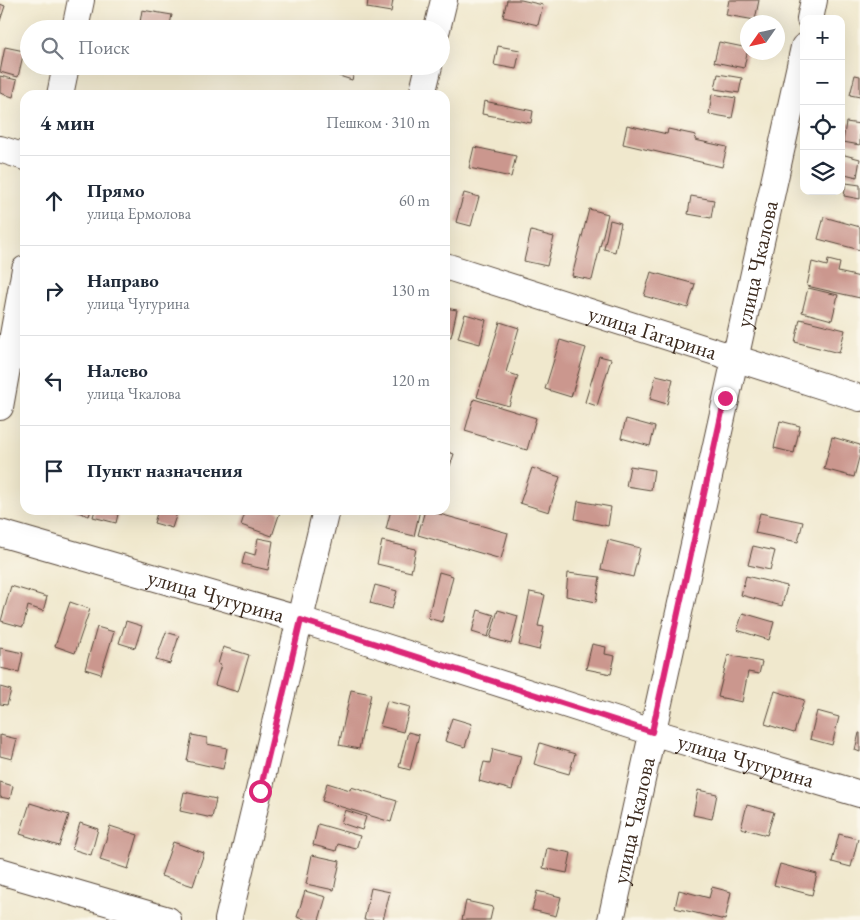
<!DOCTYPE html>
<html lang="ru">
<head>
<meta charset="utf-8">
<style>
  :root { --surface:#fff; --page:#f2f2f3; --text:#1f2937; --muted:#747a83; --line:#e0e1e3 }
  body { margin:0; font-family:"EB Garamond",serif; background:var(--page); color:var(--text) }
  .controls { position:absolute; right:15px; top:15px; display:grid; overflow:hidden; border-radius:10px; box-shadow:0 5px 20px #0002 }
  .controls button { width:45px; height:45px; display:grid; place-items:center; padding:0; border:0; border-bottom:1px solid var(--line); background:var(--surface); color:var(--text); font:25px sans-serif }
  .compass { position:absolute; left:740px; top:15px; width:45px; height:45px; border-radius:50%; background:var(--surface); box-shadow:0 5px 20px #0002; rotate:236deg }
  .stop { position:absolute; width:15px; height:15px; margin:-11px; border:4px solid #db2777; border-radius:50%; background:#fff }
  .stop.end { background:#db2777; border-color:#fff; box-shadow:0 1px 5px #0008 }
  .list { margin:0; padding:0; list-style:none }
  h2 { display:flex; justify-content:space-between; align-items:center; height:65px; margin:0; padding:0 20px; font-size:21px }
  h2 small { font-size:16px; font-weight:400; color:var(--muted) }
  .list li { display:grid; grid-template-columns:32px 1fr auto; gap:15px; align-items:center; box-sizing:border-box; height:90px; padding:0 20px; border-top:1px solid var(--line) }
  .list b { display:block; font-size:19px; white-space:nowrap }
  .list p { margin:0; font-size:16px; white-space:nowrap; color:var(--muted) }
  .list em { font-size:16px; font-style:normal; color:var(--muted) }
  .icon { flex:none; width:28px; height:28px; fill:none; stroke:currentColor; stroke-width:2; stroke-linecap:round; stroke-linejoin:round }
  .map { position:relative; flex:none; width:860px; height:920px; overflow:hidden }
  .search { position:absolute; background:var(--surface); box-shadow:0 5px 20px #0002; left:20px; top:20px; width:430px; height:55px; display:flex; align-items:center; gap:12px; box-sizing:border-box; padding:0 18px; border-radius:28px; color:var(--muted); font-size:19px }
  .panel { position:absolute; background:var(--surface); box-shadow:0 5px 20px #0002; left:20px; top:90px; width:430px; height:425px; border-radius:15px }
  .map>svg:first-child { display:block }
</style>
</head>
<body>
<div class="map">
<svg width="860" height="920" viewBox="0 0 860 920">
  <rect width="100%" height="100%" fill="#fbf7ec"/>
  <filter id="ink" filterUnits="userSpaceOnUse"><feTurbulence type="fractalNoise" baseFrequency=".02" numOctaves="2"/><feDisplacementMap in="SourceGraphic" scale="10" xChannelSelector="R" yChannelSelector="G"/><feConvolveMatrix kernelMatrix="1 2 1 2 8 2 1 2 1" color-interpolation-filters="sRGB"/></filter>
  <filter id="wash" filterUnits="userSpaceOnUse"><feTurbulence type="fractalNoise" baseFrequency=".0096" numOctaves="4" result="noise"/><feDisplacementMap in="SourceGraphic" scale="20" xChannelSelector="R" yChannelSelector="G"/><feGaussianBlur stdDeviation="1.12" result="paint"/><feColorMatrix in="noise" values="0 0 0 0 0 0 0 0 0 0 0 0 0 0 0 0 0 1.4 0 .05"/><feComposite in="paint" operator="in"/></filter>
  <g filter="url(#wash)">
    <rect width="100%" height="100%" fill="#f0e8cd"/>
    <g id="blocks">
      <g fill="#cb978e">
        <path d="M368,0H393L391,12L367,8Z"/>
        <path d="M507,0H521L543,5L538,25L503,17Z"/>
        <path d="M729,0H759L755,20L726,15Z"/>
        <path d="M0,4L5,6L0,21Z"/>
        <path d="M142,10L172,15L169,29H139Z"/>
        <path d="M719,42L748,48L744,68L714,62Z"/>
        <path d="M498,46L520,50L516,69L494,65Z"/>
        <path d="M5,47L24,51L18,77L0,72Z"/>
        <path d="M307,66H356L352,80Z"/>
        <path d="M718,74L742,78L739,93L715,89Z"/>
        <path d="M855,75L860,76V97L850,95Z"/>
        <path d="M0,76L17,80L13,97L0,93Z"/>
        <path d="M712,94L736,98L732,118L709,114Z"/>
        <path d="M484,101L533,111L531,123L482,114Z"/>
        <path d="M846,122L860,124V145L843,142Z"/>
        <path d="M627,125L667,134L668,129L696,135L695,140L727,147L722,167L623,144Z"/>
        <path d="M474,147L516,156L511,177L469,168Z"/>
        <path d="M841,154L860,159L857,177L841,173Z"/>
        <path d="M846,183L860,185V199L844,196Z"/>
        <path d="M464,193L479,197L471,226L456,222Z"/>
        <path d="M691,196L714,200L711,218L688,214Z"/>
        <path d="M589,209L608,214L592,280L572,276Z"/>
        <path d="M824,217L860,227V250L818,239Z"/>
        <path d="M610,220L621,223L615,252L604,249Z"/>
        <path d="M531,231L554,237L547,266L524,261Z"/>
        <path d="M828,260L840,263L838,272L860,277V298L807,286L812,262L827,266Z"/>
        <path d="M651,272L695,284L688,308L644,296Z"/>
        <path d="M808,288L838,295L832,320L802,312Z"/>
        <path d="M445,308L457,310L451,337L445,336Z"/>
        <path d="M465,314L486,320L480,344L458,338Z"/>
        <path d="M800,319L845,330L839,353L795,342Z"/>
        <path d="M500,322L519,328L506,372L518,376L509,406L477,397Z"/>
        <path d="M560,340L586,348L571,397L545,389Z"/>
        <path d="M599,356L611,359L597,406L585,402Z"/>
        <path d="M656,375L673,379L667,404L650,399Z"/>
        <path d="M474,399L536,418L527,450L465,431Z"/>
        <path d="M626,419L655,427L650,446L621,438Z"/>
        <path d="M780,421L800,426L794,453L774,448Z"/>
        <path d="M445,428L449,429L446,443H445Z"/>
        <path d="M832,437L860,445V454L854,477L824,469Z"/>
        <path d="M445,451L454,454L450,466L445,465Z"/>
        <path d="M630,466L654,470L651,490L626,486Z"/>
        <path d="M532,468L560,477L549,512L520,503Z"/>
        <path d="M578,501L611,507L608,526L575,519Z"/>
        <path d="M72,510H91L89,516Z"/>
        <path d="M95,510H119L116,523L93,517Z"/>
        <path d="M158,510H178L172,528L154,523Z"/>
        <path d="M246,510H275L280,512L272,536L241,525Z"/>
        <path d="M391,510H420L414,536L386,529Z"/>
        <path d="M425,510L508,533L501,559L418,535Z"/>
        <path d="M760,513L803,522L798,542L755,533Z"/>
        <path d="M258,538L273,541L268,570L242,564L245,552L255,555Z"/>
        <path d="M608,540L640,548L633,577L601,569Z"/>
        <path d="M382,541L416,549L411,572L377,564Z"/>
        <path d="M753,546L775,551L770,570L748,565Z"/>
        <path d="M439,572L453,576L442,622L428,618Z"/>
        <path d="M568,573L600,577L596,602L566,596Z"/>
        <path d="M746,576L787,586L782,606L741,595Z"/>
        <path d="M375,585L397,591L392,609L370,603Z"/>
        <path d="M11,586L47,597L43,611L28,606L23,627L1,621Z"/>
        <path d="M530,592L545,595L538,626L544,627L539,650L519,645Z"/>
        <path d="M70,602L90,609L75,653L55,646Z"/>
        <path d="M478,610L494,615L488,637L472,632Z"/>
        <path d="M498,610L518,616L511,644L490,638Z"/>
        <path d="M743,613L774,622L769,640L737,630Z"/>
        <path d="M126,621L142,626L135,648L119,643Z"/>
        <path d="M97,627L114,632L101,674L85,669Z"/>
        <path d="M166,632L179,636L170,664L156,660Z"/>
        <path d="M592,644L606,647L605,654L615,656L611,674L586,669Z"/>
        <path d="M223,647L249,655L238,692L215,685L221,665L218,664Z"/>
        <path d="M0,648L23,653L19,672L0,668Z"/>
        <path d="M728,655L762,662L759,674L748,672L742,702L718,697Z"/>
        <path d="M0,687L11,690L7,705L0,704Z"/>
        <path d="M351,690L371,694L359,749L339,745Z"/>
        <path d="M775,691L804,700L794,733L765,724Z"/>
        <path d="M387,701L410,707L403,732L380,726Z"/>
        <path d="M817,711L839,717L832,745L810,739Z"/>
        <path d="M452,718L472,724L465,747L445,741Z"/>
        <path d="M408,732L419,735L410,770L399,767Z"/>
        <path d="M859,733H860V752L855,750Z"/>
        <path d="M0,735L17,739L12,759L0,756Z"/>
        <path d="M192,735L207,738V744L227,748L223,769L187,761Z"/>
        <path d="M540,743L575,754L569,774L534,764Z"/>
        <path d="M493,749L521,756L512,790L479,781L484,762L490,763Z"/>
        <path d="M0,782L13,786L10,799L0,797Z"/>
        <path d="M327,783L350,790L351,787L397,801L391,822L322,801Z"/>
        <path d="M698,790L717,794L712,819L693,815Z"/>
        <path d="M184,792L216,799L212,818L180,811Z"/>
        <path d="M30,803L69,815L59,846L20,834Z"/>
        <path d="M747,805L774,812L767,835L741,828Z"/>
        <path d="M345,810L366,817L362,830L341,823Z"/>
        <path d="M80,823L98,829L91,855L72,849Z"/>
        <path d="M318,824L360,836L356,849L338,844L336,851L313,845Z"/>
        <path d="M110,826L138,835L128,869L100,860Z"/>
        <path d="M839,834L858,839L851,867L832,862Z"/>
        <path d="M173,842L204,853L193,886L161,876Z"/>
        <path d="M547,848L571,853L567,873L543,868Z"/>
        <path d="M312,855L340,861L334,890L306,884Z"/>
        <path d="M780,864L817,874L812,895L774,885Z"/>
        <path d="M712,887L731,892L725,920L675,908L679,890L709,898Z"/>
        <path d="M371,888L390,892L383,920H364Z"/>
        <path d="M305,891L326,897L319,920H307L297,917Z"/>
        <path d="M537,891L561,897L556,916L532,910Z"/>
        <path d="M466,901L493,907L490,920H462Z"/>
      </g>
    </g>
  </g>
  <g filter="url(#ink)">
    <use href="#blocks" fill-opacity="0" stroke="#564638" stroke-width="1"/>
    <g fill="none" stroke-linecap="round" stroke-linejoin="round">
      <defs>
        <g id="minor">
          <path d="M810,19L814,0"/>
          <path d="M75,29L81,0"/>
          <path d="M437,29L444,0"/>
          <path d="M60,95L66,66"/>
          <path d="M422,95L429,66"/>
          <path d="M0,149L25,157"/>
          <path id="s1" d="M445,266L860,398"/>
          <path d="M0,407L25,269"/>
          <path id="s2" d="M0,533L301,620L652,732L860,794"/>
          <path d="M0,871L168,920"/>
          <path d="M228,920L326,510"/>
          <path id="s3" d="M611,920L804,47"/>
        </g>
      </defs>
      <use href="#minor" stroke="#564638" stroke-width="28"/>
      <use href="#minor" stroke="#fff" stroke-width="26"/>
    </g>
  </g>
  <g fill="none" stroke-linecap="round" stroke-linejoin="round" filter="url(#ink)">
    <path stroke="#db2777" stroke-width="6" d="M260,791L301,620L652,732L725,398"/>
  </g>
  <g text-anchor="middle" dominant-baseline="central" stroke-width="4" stroke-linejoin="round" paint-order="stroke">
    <g font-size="22" fill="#3b2a1e" stroke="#fbf7ec">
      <text stroke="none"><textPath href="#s3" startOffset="672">улица Чкалова</textPath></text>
      <text stroke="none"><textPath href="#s1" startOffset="218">улица Гагарина</textPath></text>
      <text stroke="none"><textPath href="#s2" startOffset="225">улица Чугурина</textPath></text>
      <text stroke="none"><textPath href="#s2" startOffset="780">улица Чугурина</textPath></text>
      <text stroke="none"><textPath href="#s3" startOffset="102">улица Чкалова</textPath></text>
    </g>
  </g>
</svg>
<div class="controls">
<button>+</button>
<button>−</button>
<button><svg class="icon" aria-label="locate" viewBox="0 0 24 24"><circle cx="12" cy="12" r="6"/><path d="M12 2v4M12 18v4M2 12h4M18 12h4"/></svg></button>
<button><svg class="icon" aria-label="layers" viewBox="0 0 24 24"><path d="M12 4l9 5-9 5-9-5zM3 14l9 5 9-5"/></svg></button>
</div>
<svg class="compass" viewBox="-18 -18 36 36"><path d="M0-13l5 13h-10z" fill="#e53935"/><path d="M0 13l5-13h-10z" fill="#747a83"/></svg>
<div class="stop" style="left:260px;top:791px"></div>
<div class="stop end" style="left:725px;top:398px"></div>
<div class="search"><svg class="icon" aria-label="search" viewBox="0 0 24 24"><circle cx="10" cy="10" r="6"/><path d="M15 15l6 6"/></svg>Поиск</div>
<section class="panel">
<h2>4 мин<small>Пешком · 310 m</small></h2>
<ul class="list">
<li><svg class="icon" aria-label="ahead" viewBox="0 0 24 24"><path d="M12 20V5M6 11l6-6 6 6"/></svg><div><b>Прямо</b><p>улица Ермолова</p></div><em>60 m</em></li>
<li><svg class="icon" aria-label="right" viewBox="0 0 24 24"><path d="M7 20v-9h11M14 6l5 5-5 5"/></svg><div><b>Направо</b><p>улица Чугурина</p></div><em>130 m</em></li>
<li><svg class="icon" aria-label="left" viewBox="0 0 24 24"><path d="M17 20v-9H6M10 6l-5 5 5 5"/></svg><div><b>Налево</b><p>улица Чкалова</p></div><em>120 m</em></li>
<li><svg class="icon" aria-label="arrive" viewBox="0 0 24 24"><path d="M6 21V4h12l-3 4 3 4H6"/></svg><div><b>Пункт назначения</b></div></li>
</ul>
</section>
</div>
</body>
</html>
